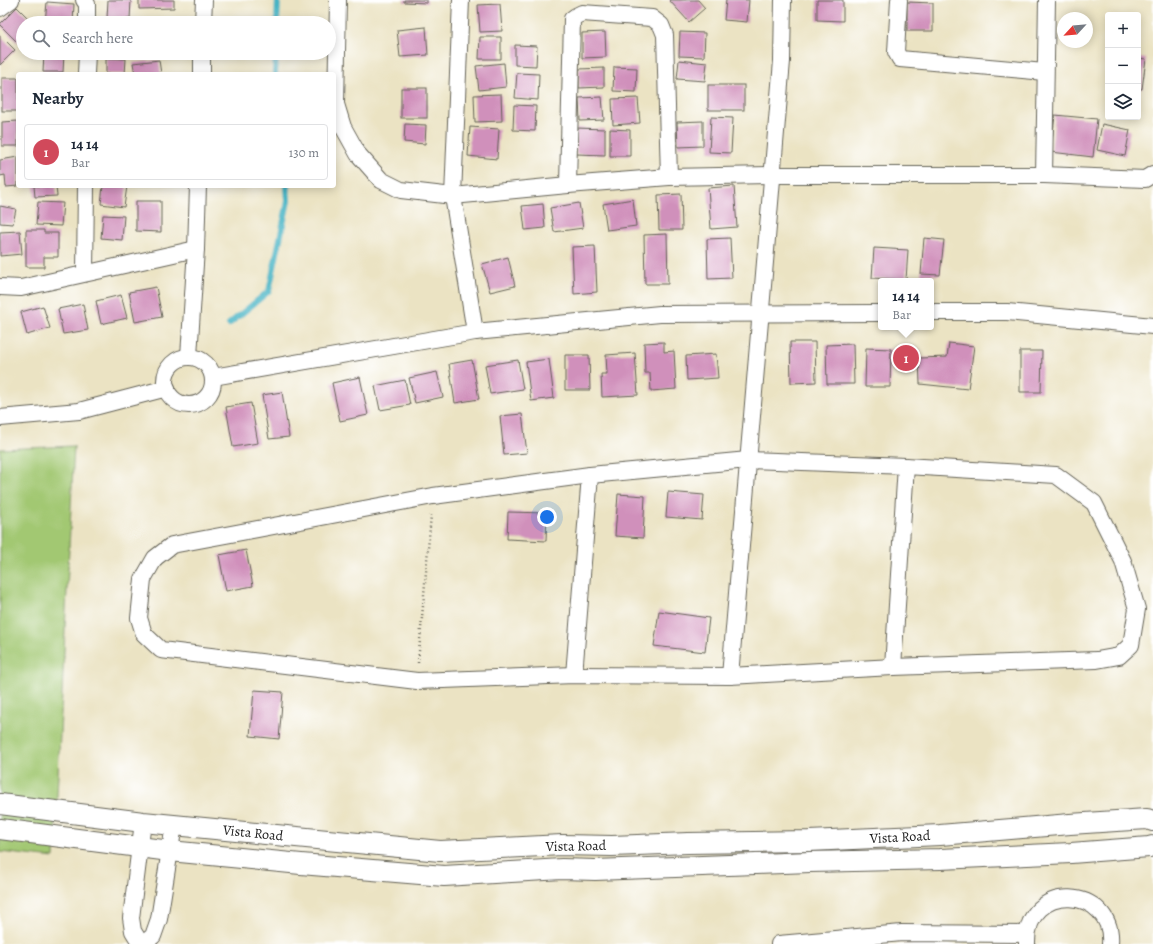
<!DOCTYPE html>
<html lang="en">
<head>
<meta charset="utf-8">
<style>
  :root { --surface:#fff; --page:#f2f2f3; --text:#1f2937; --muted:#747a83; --line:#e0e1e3; --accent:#d1495b }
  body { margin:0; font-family:Alegreya,serif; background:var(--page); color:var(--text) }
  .controls { position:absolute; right:12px; top:12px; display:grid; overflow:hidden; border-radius:4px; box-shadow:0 2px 10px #0003 }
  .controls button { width:36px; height:36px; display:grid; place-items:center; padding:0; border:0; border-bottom:1px solid var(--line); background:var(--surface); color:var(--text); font:20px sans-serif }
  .compass { position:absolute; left:1057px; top:12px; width:36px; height:36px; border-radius:50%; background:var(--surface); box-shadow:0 2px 10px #0003; rotate:244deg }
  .you { position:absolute; left:547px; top:517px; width:14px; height:14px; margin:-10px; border:3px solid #fff; border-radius:50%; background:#1a73e8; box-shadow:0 0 0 6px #1a73e833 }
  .badge { display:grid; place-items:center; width:26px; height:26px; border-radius:50%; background:var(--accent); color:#fff; font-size:13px; font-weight:700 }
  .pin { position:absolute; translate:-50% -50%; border:2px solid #fff; box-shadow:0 1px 4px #0006 }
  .popup { position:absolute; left:878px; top:278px; width:56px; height:52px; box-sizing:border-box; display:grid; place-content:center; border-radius:4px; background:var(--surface); filter:drop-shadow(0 1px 3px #0005); font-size:13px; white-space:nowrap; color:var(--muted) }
  .popup b { font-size:15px; color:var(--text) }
  .popup::after { content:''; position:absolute; left:50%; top:100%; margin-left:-8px; border:8px solid transparent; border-top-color:var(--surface) }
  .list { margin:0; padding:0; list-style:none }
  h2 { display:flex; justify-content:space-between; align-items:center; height:52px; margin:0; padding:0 16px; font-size:17px }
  h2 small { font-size:13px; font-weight:400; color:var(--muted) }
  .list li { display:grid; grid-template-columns:26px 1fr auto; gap:12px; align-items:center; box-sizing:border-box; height:56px; margin:0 8px 8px; padding:0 8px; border:1px solid var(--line); border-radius:4px }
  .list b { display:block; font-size:15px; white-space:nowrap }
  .list p { margin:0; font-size:13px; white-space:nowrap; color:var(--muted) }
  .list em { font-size:13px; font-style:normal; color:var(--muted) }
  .icon { flex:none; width:22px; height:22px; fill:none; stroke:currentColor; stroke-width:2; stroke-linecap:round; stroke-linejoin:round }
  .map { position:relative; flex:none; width:1153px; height:944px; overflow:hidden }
  .search { position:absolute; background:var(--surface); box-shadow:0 2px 10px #0003; left:16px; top:16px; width:320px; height:44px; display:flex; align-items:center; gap:10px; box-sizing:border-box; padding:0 14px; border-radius:22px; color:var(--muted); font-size:15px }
  .panel { position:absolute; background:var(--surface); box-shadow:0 2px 10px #0003; left:16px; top:72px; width:320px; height:116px; border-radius:4px }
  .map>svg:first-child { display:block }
</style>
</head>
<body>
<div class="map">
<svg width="1153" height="944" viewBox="0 0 1153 944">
  <rect width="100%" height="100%" fill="#fff"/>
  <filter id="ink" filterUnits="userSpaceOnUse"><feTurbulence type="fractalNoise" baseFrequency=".025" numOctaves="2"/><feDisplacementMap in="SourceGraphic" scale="8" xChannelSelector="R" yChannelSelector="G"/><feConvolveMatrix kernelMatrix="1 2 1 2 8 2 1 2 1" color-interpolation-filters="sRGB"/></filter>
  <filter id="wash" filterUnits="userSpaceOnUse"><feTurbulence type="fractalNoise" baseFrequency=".012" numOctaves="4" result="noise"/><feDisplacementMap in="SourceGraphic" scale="16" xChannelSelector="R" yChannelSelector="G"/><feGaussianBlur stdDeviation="0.9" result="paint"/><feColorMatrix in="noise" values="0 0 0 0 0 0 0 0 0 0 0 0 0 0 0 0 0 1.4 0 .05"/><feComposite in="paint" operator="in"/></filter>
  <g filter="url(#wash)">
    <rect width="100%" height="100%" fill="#ebe3c3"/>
    <path fill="#a2c872" stroke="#5f7247" d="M74,446L54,858L0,852V449Z"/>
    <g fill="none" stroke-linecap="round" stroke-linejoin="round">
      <g stroke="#47b4c4" stroke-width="6">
        <path d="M277,23L278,0"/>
        <path d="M275,74L276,53"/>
        <path d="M229,324L269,291L288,201L287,186"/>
      </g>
    </g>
    <g id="blocks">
      <g fill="#d090bb">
        <path d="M108,0H131L130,19L107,18Z"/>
        <path d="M139,0H174V8L139,9Z"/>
        <path d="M404,0H427V3L404,2Z"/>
        <path d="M669,0H698L705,8L689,22Z"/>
        <path d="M726,0H749L747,22L724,20Z"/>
        <path d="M817,0H843V21L817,20Z"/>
        <path d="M47,2L74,4L73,23H45Z"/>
        <path d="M907,2L933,3V31H907Z"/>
        <path d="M500,4L502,31L480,32L478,5Z"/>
        <path d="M17,7L33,23H23V37L17,42L0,25V24Z"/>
        <path d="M426,27L428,55L400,57L397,30Z"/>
        <path d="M605,32L606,57L582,58V33Z"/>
        <path d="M680,32L705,33L704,57L679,56Z"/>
        <path d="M0,35L15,50L0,65Z"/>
        <path d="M480,37H501V59H479Z"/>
        <path d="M515,45L537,46L536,66L515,65Z"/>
        <path d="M44,53H64L63,72H43Z"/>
        <path d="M106,58L126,59L125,74H106Z"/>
        <path d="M1138,58L1146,59L1142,89H1138Z"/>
        <path d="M159,60L161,74H135L133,63Z"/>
        <path d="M679,60L707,63L705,81L677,79Z"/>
        <path d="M504,63L506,87L479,90L476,66Z"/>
        <path d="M614,67L637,68L636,92L613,91Z"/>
        <path d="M604,68V87L579,88V69Z"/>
        <path d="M517,73L539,74L538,100L515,98Z"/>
        <rect x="2" y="78" width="16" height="33"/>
        <rect x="708" y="85" width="36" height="25"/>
        <rect x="401" y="88" width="26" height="30"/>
        <path d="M501,94L502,121L475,122L474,95Z"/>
        <path d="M602,97L604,120L580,121L579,98Z"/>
        <path d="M638,98L640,123L613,125L612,99Z"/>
        <path d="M514,105L536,106L535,131L513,130Z"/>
        <path d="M1055,115L1097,119L1093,157L1051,152Z"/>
        <path d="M711,117L733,118L731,153L709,152Z"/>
        <path d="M18,121V146H2V122Z"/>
        <path d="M703,121V146L678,147L677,122Z"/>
        <path d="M405,124L426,125L425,144L404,142Z"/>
        <path d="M1102,124L1130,130L1125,156L1097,150Z"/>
        <path d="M470,127L499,129L497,159L468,156Z"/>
        <path d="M576,128L605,129V155L576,154Z"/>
        <path d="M610,129L630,130V156H610Z"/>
        <path d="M18,157V186L6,187L5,175L0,176V160Z"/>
        <path d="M34,186H56L57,196L35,197Z"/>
        <path d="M103,186H127L124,207L101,204Z"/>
        <path d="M734,186L737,227L711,229L708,188Z"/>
        <path d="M681,194L682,230H659L658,195Z"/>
        <path d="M633,199L636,226L607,230L603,204Z"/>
        <path d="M136,201H161V232L136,231Z"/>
        <path d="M38,202L63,203L61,226L36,225Z"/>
        <path d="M579,203L583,228L554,232L550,208Z"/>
        <path d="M543,204L545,228L525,230L522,206Z"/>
        <path d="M0,206L16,209L13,224L0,223Z"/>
        <path d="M103,215L124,216L122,240L101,238Z"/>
        <path d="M26,230H44V233H58V257H44V267H26Z"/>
        <path d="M20,231L22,254L0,256V232Z"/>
        <path d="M667,234L668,284H645L644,235Z"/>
        <path d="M730,238L732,278L708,279L707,239Z"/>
        <path d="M924,238L944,240L940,275L921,274Z"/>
        <path d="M595,246L597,292L574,294L572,247Z"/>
        <path d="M874,248L908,250L906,280L872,278Z"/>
        <path d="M508,257L515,286L490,292L482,264Z"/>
        <path d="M156,287L162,317L135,322L129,292Z"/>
        <path d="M121,295L127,318L101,324L96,301Z"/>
        <path d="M83,304L88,330L63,334L58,309Z"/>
        <path d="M43,306L50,328L27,335L21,312Z"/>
        <path d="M664,342V352L674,351L676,389L651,391L650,373H645L644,343Z"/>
        <path d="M790,342H815L816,382L791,383Z"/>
        <path d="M949,343L974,346L968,389L920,384L919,358L947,357Z"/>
        <path d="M853,344L854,384H827L826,345Z"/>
        <path d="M866,348L891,349L890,387H865Z"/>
        <path d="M1020,351H1042L1041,392H1020Z"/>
        <path d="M635,353L638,395L602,397L601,374H607L606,355Z"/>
        <path d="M716,354L718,378L687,380L686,356Z"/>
        <path d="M565,355H589L590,390H565Z"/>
        <path d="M549,359L554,398L531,401L526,362Z"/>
        <path d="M472,360L479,399L455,403L449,364Z"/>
        <path d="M518,360L523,389L490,394L485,365Z"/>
        <path d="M437,372L443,397L415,403L409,378Z"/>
        <path d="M360,377L368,415L340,421L332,383Z"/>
        <path d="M405,380L410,405L380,410L375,386Z"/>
        <path d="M282,392L289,437L269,439L262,395Z"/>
        <path d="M251,403L258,443L233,447L226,407Z"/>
        <path d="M522,414L527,453L504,455L500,416Z"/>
        <path d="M668,492L704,495L702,520L666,517Z"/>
        <path d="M618,494L645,496L643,538L615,536Z"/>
        <path d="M508,512L547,513L546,541L507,539Z"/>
        <path d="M246,550L253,586L226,591L219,555Z"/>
        <path d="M659,611L709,618L705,652L654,646Z"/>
        <path d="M254,690L283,692L279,739L250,736Z"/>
      </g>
    </g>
  </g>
  <g filter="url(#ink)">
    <use href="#blocks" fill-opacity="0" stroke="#646256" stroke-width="1"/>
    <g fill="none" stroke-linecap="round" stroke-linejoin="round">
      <defs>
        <g id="minor">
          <path d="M84,0L87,4V23"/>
          <path d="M338,0L336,104L343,127L358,154L381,180L401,190L453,196L568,185L669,177L772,175H1044L1145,179L1153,174"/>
          <path d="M461,0L453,196L475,332"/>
          <path d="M899,0L896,52L900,59L1045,72"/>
          <path d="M0,8L11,0"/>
          <path d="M203,23L204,0"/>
          <path d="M86,74L87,53"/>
          <path d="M202,74V53"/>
          <path d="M1044,175L1047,0"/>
          <path d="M568,185L572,19L576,16L582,13L652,18L661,25L665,35L669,177"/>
          <path d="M85,273L86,186"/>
          <path d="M0,287L21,288L196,249"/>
          <path d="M931,312H1007L1153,326"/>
          <path d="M189,356L196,249L198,186"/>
          <circle cx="189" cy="381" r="24"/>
          <path d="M213,377L475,332L660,314L881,313"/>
          <path d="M0,418L79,411L167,388"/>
          <path d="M748,460L906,466L1056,475L1094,503L1123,561L1137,609L1131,645L1119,656L1097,660L893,667L730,676L574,675L417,681L161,650L144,634L139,618L143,579L155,558L172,545L433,496L590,475Z"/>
          <path d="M893,667L906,466"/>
          <path d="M574,675L590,475"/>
          <path d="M730,676L782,61L783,0"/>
          <path d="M141,944L133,931L131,918L143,822"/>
          <path d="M143,944L153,936L159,919L174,825"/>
          <path d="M779,944L902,933L1027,934"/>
          <path d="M1027,944C1025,880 1115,886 1110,944"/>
        </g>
        <g id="tertiary">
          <path d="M0,804L143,822L440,851L562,845L612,846L688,843L809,841L940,835L1070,824L1147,819L1153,821"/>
          <path d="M0,829L170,851L301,864L444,876L562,869L595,870L810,862L940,859L1071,853L1149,847L1153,846"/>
        </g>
      </defs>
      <use href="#minor" stroke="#646256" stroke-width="18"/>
      <use href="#tertiary" stroke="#646256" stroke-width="22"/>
      <path stroke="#646256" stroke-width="2.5" stroke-dasharray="1 3" stroke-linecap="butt" d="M418,663L431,515"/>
      <use href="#minor" stroke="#fff" stroke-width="16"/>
      <use href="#tertiary" stroke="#fff" stroke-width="20"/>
    </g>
  </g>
  <g text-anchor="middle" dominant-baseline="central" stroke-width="3" stroke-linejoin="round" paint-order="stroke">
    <g font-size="14" fill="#1c1c1c" stroke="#fff">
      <text transform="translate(253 833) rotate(6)">Vista Road</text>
      <text transform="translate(900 837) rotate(-3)">Vista Road</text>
      <text transform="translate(576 846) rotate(-1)">Vista Road</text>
    </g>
  </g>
</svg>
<div class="controls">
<button>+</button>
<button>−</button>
<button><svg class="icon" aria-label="layers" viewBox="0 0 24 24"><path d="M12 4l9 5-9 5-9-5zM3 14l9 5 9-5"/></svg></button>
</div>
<svg class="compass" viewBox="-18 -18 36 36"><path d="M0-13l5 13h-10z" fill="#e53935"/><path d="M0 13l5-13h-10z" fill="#747a83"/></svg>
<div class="you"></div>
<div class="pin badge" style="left:906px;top:358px">1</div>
<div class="popup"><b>14 14</b>Bar</div>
<div class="search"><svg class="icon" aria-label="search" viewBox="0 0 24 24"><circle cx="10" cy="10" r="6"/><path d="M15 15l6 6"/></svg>Search here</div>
<section class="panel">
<h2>Nearby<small></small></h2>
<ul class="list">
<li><span class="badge">1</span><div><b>14 14</b><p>Bar</p></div><em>130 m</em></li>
</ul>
</section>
</div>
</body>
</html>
